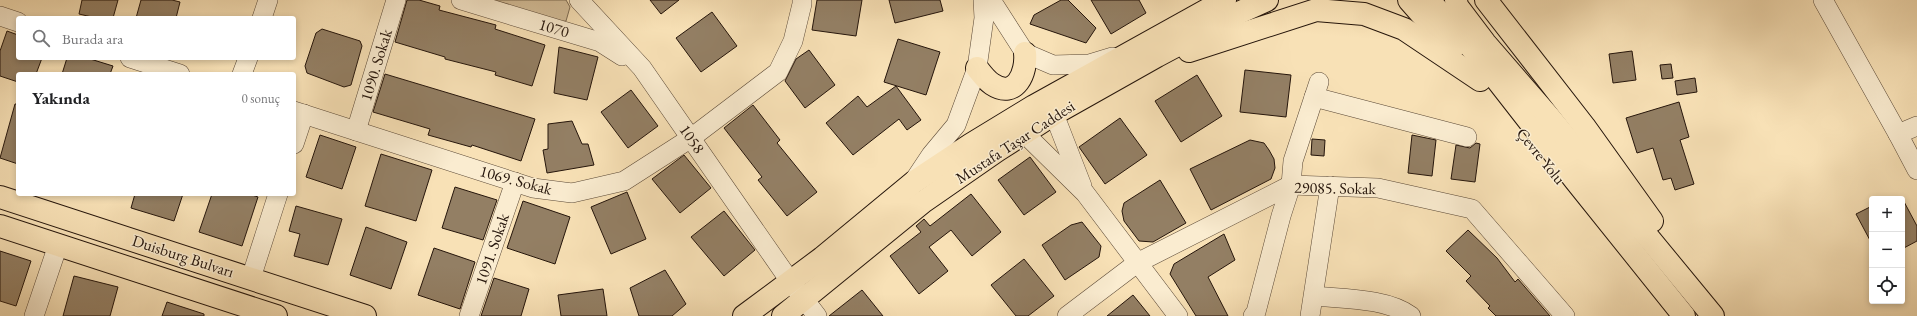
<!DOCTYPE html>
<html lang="tr">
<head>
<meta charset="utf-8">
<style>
  :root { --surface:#fff; --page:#f2f2f2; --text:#202124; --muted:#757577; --line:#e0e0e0 }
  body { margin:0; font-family:"EB Garamond",serif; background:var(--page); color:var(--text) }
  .controls { position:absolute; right:12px; bottom:12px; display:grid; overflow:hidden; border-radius:4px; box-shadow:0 2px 6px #0003 }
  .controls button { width:36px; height:36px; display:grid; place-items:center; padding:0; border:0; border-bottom:1px solid var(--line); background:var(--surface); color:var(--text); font:20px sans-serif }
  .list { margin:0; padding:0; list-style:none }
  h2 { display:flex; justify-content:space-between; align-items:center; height:52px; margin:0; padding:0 16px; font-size:17px }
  h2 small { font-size:13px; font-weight:400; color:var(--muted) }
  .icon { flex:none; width:22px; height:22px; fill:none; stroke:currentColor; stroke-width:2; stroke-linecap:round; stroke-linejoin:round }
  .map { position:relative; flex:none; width:1917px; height:316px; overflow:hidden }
  .search { position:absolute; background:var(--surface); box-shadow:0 2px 6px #0003; left:16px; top:16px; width:280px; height:44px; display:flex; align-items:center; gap:10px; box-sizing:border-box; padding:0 14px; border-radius:4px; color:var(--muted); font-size:15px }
  .panel { position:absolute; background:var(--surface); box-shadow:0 2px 6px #0003; left:16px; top:72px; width:280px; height:124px; border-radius:4px }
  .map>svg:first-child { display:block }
</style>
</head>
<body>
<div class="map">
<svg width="1917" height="316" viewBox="0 0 1917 316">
  <rect width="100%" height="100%" fill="#f8e1b6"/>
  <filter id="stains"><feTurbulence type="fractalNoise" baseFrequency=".005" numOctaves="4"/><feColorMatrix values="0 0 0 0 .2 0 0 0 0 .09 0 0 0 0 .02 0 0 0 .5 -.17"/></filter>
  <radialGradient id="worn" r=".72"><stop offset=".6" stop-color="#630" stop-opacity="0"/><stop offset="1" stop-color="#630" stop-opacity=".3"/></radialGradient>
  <path fill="#d4be99" stroke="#7c6a52" d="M492,0H566L570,7L566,21L558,22Z"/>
  <g fill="#937f64" stroke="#25150b">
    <path d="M82,0H118L113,18H96L79,14Z"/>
    <path d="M141,0H172L180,2L176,18H136Z"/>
    <path d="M407,0H419L440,6L439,10L496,25L495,29L545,45L532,86L495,75L496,72L445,59V57L395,42Z"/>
    <path d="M650,0H679L661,14Z"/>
    <path d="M817,0H862L856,36L812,30Z"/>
    <path d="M889,0H940L943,11L895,23Z"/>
    <path d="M1061,0H1068L1096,28L1086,43L1030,24L1034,15Z"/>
    <path d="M1091,0H1139L1146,13L1111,34Z"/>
    <path d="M712,12L737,46L701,72L676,38Z"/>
    <path d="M322,29L360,41L362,46L351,85L344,87L307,73L305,66L316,33Z"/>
    <path d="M7,31L18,35V58H42L36,74H18V82L0,76V51Z"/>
    <path d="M898,39L940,52L926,95L884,82Z"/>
    <path d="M559,47L598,57L587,100L554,93Z"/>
    <path d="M809,50L835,85L805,108L785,81L796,59Z"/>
    <path d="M1632,51L1636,80L1613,83L1609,54Z"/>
    <path d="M67,58H87L113,66L110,74H62Z"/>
    <path d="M1671,64L1673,78L1662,79L1660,65Z"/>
    <path d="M1245,70L1291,75L1286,117L1240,112Z"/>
    <path d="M385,74L535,119L521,161L472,145L471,147L428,135L430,129L373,112Z"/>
    <path d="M1197,75L1222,116L1181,142L1155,101Z"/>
    <path d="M1695,78L1697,92L1677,95L1675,81Z"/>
    <path d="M896,86L921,120L907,130L899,119L853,155L826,123L858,96L867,107Z"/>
    <path d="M631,90L658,126L628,148L601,112Z"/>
    <path d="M1679,102L1689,137L1680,140L1694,184L1675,190L1671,178L1663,180L1653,148L1637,153L1626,118Z"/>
    <path d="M15,104H18V164L0,158Z"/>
    <path d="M753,105L780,140L777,143L817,192L787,216L758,180L762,177L724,128Z"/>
    <path d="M1120,118L1147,155L1105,184L1079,147Z"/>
    <path d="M572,121L582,144H588L594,165L547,173L543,150L548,149V124Z"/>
    <path d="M320,135L356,147L342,189L306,177Z"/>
    <path d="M1412,135L1436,140L1432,176L1408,173Z"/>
    <path d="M1312,139L1325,140L1324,156L1311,155Z"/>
    <path d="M1250,140L1264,143L1269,150L1274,159L1275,168L1271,179L1211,210L1190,169Z"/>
    <path d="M1476,143L1480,144L1475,182L1451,179L1456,145L1470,148Z"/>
    <path d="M381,154L432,170L416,221L365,206Z"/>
    <path d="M684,155L711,188L680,213L652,179Z"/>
    <path d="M1030,157L1056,192L1024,215L998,180Z"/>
    <path d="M1160,180L1186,223L1153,242L1139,241L1124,221L1122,211L1124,203Z"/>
    <path d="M455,187L497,200L483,240L442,228Z"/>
    <path d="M627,192L646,239L611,254L591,207Z"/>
    <path d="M135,194H183L174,221L131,208Z"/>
    <path d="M212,194H249L258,197L242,246L199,232Z"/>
    <path d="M971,194L1001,232L972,256L951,230L929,247L948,271L919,294L890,256L921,232L916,226L924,219L930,226Z"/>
    <path d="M1902,198L1917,226V241L1902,249Z"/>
    <path d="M523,201L570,217L555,264L507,248Z"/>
    <path d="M296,206L342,219L328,265L294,256L300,234L289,231Z"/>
    <path d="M1872,206V244L1856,214Z"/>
    <path d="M724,211L755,250L724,276L691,237Z"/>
    <path d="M1082,222L1101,246L1099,257L1065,280L1042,245L1071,225Z"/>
    <path d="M366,227L407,242L391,289L350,275Z"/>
    <path d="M1468,230L1497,258L1515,282L1518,279L1550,316H1496L1488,308L1490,306L1466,281L1471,276L1446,251Z"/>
    <path d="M1224,234L1235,260L1208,277L1228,316H1196L1170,274L1174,264Z"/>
    <path d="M434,248L475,262L460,309L418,295Z"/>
    <path d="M0,251L31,261L16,306L0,301Z"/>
    <path d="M1024,259L1054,296L1028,316H1016L991,285Z"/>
    <path d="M665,270L686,304L672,316H639L630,288Z"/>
    <path d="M74,276L118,287L110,316H63Z"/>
    <path d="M494,278L529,289L521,316H481Z"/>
    <path d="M603,289L607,316H561L558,295Z"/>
    <path d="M862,290L883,316H829Z"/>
    <path d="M1133,295L1150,316H1107Z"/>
    <path d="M167,302L204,314V316H162Z"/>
  </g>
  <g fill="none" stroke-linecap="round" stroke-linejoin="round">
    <defs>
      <g id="minor">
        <path d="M461,0L600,42L622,56"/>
        <path d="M579,0L642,68L790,281L817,316"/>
        <path d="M991,0L1025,53L1053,65L1089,64L1112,57"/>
        <path d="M1823,0L1898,134L1917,170"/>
        <path d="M0,16L18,22"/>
        <path d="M262,18L268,0"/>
        <path d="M130,58L180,74"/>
        <path d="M242,74L248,58"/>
        <path d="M1314,97L1467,137"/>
        <path d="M294,111L533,188L572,193L624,181L691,138L778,72L793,41L802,4V0"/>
        <path d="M1054,114L1082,186"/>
        <path d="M356,131L396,0"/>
        <path d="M1025,134L1085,193L1178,316"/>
        <path d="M1898,134L1917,126"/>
        <path d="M294,144L304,114"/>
        <path d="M913,182L931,155L956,125L977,68L984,18L983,0"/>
        <path d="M251,278L278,194"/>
        <path d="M1314,296C1343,299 1387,298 1411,316"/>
        <path d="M34,316L58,245"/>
        <path d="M469,316L515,182"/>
        <path d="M1067,316L1137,263L1291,185L1378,188L1472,209L1565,316"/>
        <path d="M1253,316L1256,312L1281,216L1291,185L1293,161L1319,82"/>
        <path d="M1310,316L1330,186"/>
      </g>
      <g id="major">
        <path d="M1409,0L1452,49"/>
        <path d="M1426,0L1434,6L1476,53L1575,180L1684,316"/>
        <path d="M1456,0L1457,6L1485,43L1550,118L1713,316"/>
        <path d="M1486,0L1584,126L1652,221"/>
        <path d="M1189,51L1316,10L1364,14L1404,29L1480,80"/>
        <path d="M977,68C981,73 986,80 992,84C1016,100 1027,72 1025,53"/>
        <path d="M0,197L365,316"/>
        <path d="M0,226L276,316"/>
        <path d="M744,316L822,258L914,182L970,145L1034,106L1225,0"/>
        <path d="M783,316L923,202L998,150L1054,114L1157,56L1234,15L1267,0"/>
      </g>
    </defs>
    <use href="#minor" stroke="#5a4836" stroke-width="20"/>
    <use href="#major" stroke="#25150b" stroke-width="24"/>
    <use href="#minor" stroke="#faecd0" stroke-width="19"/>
    <use href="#major" stroke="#f8e1b6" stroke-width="22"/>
  </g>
  <g text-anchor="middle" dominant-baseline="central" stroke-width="3" stroke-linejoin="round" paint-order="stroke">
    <g font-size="16" fill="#25150b" stroke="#faecd0">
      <text transform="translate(554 28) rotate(17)">1070</text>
      <text transform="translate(376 65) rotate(-73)">1090. Sokak</text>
      <text transform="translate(692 139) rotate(55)">1058</text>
      <text transform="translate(1015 142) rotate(-33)">Mustafa Taşar Caddesi</text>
      <text transform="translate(1541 156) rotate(51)">Çevre Yolu</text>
      <text transform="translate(516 180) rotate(15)">1069. Sokak</text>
      <text transform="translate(1335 188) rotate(1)">29085. Sokak</text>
      <text transform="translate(492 249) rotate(-71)">1091. Sokak</text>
      <text transform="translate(183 256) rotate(18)">Duisburg Bulvarı</text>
    </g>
  </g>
  <rect width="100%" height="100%" filter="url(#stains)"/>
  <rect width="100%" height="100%" fill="url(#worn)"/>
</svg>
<div class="controls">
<button>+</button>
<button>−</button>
<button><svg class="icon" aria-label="locate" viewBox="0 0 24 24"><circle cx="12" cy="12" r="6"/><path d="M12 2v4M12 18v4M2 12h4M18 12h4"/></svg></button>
</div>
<div class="search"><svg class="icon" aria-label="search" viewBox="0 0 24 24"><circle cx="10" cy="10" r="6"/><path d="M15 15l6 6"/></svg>Burada ara</div>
<section class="panel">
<h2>Yakında<small>0 sonuç</small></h2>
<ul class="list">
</ul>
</section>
</div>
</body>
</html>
